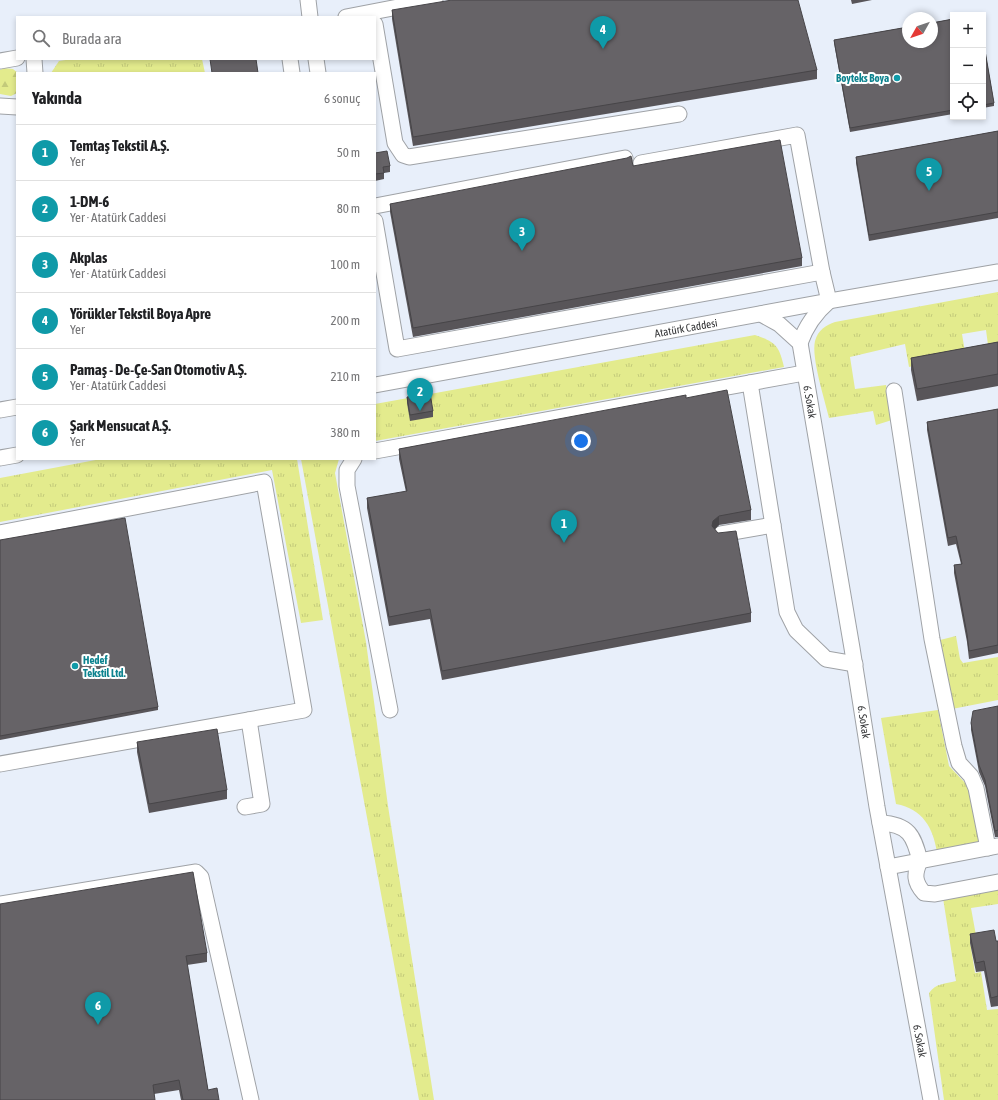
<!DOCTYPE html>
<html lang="tr">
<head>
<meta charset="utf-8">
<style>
  :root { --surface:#fff; --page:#f6f6f6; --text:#202124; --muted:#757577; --line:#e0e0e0; --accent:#111827 }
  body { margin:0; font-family:"Asap Condensed",sans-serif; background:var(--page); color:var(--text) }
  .controls { position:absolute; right:12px; top:12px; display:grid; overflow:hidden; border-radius:0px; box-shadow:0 2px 6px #0003 }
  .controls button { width:36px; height:36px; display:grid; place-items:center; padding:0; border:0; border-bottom:1px solid var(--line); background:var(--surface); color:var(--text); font:20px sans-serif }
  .compass { position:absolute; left:902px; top:12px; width:36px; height:36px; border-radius:50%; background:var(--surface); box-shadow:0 2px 6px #0003; rotate:230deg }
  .you { position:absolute; left:581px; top:441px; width:14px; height:14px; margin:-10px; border:3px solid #fff; border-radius:50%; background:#1a73e8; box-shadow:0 0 0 6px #1a73e833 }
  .badge { display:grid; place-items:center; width:26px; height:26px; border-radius:50%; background:var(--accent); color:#fff; font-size:13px; font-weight:700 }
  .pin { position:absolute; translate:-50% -33px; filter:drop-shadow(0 1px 2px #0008) }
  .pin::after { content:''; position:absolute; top:21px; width:14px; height:12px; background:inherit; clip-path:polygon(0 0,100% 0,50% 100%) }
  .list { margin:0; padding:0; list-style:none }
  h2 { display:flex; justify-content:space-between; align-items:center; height:52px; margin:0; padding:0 16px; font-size:17px }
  h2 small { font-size:13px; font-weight:400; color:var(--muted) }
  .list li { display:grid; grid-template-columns:26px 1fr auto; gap:12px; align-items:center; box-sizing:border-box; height:56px; padding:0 16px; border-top:1px solid var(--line) }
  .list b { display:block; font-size:15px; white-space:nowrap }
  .list p { margin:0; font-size:13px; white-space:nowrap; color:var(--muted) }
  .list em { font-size:13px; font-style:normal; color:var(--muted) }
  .icon { flex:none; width:22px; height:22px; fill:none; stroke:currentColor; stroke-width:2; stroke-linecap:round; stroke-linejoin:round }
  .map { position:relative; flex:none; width:998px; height:1100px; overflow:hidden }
  .search { position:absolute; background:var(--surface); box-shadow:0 2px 6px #0003; left:16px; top:16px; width:360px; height:44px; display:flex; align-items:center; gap:10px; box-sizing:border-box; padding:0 14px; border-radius:0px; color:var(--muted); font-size:15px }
  .panel { position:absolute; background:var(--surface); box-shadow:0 2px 6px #0003; left:16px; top:72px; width:360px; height:388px; border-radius:0px }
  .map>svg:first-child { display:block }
</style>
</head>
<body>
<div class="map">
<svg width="998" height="1100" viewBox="0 0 998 1100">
  <defs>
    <pattern id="grass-tufts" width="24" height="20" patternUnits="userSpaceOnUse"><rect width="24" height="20" fill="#e3eb8d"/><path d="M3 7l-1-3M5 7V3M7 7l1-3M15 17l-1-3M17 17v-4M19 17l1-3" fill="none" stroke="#c3ca7a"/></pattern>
    <pattern id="forest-firs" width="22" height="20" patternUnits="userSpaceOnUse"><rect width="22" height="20" fill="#e3eb8d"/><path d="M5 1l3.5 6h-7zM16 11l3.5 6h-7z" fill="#c3ca7a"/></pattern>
  </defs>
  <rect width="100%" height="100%" fill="#f7faff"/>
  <path fill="#e8effa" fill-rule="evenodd" d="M0,0H998V1100H0ZM953,15H983V117H953ZM17,17H375V59H17ZM908,18H932V42H908ZM17,73H375V459H17Z"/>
  <g fill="url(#grass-tufts)">
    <path d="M72,59H202L205,73H51L59,61Z"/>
    <path d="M998,292V344L988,345L986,330L962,334L965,352L909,367L905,344L850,357L855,389L886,385L892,420L876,425L873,411L829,418C825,400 811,358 815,341C818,330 826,325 835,322Z"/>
    <path d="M755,335C776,342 779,346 784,367L375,441V404Z"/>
    <path d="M101,459H297L323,620L301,623L272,470L0,522V478Z"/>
    <path d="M301,459H339L335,473L366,642L388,806L434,1100H419Z"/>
    <path d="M956,636L960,659L963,663L998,657V700L952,709L936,641Z"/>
    <path d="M938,710L949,766L970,788L982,841L937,852C933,828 923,809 896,804L881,718Z"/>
    <path d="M998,888V904L971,908L977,941L970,942L975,973L981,972L987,1010L998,1009V1100H944L929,993C936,983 945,984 956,981L943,898Z"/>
  </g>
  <path fill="url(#forest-firs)" d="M4,68L13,69L18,73H17V93L11,96L0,94V70Z"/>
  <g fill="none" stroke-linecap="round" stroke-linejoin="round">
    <defs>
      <g id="minor">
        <path d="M308,0L310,17"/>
        <path d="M346,17L435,0"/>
        <path d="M375,24L395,143L403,155L409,157L679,114"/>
        <path d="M34,59L35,73"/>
        <path d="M290,59L292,73"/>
        <path d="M316,59L318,73"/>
        <path d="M0,61L17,58"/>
        <path d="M0,106L17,107"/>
        <path d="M641,163L797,135L822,272L829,301C815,313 806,326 800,343L779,324L761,314"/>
        <path d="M375,206L625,158"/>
        <path d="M375,221L397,349L822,272"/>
        <path d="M800,343L852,648L877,807L931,1100"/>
        <path d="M750,383L787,612L796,630L822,655L826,659L855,664"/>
        <path d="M375,385L829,301L998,272"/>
        <path d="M894,391L932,639L954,746L959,763L971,776L976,788L988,848"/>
        <path d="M0,410L17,407"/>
        <path d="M375,451L804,373"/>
        <path d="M0,458L17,455"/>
        <path d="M354,459L347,470V486L390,710"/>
        <path d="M0,533L264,482L304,710L0,764"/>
        <path d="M721,534L773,525"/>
        <path d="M245,807L262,804L249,720"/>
        <path d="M880,823C909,824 914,836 920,861C914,874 914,882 924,893L935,894L998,882"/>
        <path d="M888,867L997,846"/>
        <path d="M0,904L196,872L201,877L251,1100"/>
      </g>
    </defs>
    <use href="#minor" stroke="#9fa2a6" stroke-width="17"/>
    <use href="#minor" stroke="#fff" stroke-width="15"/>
  </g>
  <g fill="#585559">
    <path d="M851,0H872L852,4Z"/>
    <path d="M392,10L817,70V79L413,146L392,19Z"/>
    <path d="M953,19V114L850,132L834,43V40Z"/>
    <path d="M983,39L994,103V106L983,108Z"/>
    <path d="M998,131V218L869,241L856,163V157Z"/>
    <path d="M375,153L390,166V172L384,173V179L375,181Z"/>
    <path d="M633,166L802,258V266L413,337L390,212V204Z"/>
    <path d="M998,342V386L917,401L911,370V358Z"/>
    <path d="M407,397L433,411V417L410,421L407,403Z"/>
    <path d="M686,398L751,510V520L719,525L715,529L751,613V622L442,680L430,619L389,626L367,508V498L406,492L399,459V449Z"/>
    <path d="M998,409V653L969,659L967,642L954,573V565L961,564L956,544L948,546L927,430V422Z"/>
    <path d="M0,540L158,707V710L0,740Z"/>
    <path d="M998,706V837H995L985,786L979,772L971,730V723Z"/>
    <path d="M137,742L227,790V799L149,813L137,752Z"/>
    <path d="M0,904L207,953V962L187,965L208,1090L219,1100H181L179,1090L154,1094Z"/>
    <path d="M970,934L996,941H998V1006L991,1007L984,971L976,972L970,943Z"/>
  </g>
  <path fill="#474548" d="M719,516V525L713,531L712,526L713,521Z"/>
  <g fill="#666367" stroke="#474548">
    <path d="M452,0H798L817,70L413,137L392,10Z"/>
    <path d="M953,19V110L850,128L834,40L908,27V42H932V23Z"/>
    <path d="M983,39L994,103L983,105Z"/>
    <path d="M210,59H256L258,73H212Z"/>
    <path d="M998,131V212L869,235L856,157Z"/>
    <path d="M780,140L802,258L413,328L390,204L627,158L631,156L633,166Z"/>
    <path d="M387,151L390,166L383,167L384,173L375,174V153Z"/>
    <path d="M998,342V374L917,389L911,358Z"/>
    <path d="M727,390L751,510L719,516L713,521L712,526L718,533L736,531L751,613L442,671L430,609L389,617L367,498L407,491L399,449L686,395V398Z"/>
    <path d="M430,393L433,411L410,415L407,397Z"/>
    <path d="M998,409V645L969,651L967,634L954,565L962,564L956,536L948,538L927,422Z"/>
    <path d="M125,518L158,707L0,736V540Z"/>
    <path d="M998,706V830L995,831L985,780L979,765L971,723L973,711Z"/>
    <path d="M217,729L227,790L149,804L137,742Z"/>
    <path d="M193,872L207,953L186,956L208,1090L217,1088L219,1100H183L179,1080L153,1085L155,1100H0V904Z"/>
    <path d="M994,930L996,941H998V996L991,998L984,961L976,963L970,934Z"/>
  </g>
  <g fill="#0f9aa8" stroke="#fff" stroke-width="1.5">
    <circle cx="897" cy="78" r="4"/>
    <circle cx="75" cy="666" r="4"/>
  </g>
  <g text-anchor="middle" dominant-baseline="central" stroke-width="4" stroke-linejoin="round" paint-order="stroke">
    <g font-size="11" font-weight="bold" fill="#0d838f" stroke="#fff" text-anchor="end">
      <text x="889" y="78">Boyteks Boya</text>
      <text x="83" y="660" text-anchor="start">Hedef<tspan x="83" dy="13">Tekstil Ltd.</tspan></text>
    </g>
    <g font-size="11" fill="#333436" stroke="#fff">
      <text transform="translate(686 328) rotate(-10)">Atatürk Caddesi</text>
      <text transform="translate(810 402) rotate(80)">6. Sokak</text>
      <text transform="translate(864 722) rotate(81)">6. Sokak</text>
      <text transform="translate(920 1041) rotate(79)">6. Sokak</text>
    </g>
  </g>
</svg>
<div class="controls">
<button>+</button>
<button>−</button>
<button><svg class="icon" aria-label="locate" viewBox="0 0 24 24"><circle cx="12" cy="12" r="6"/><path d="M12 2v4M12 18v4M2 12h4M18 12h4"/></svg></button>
</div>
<svg class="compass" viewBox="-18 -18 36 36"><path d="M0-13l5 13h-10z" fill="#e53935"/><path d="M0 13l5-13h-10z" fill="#757577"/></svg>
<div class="you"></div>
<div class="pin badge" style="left:564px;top:543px;background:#0f9aa8">1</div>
<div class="pin badge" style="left:420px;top:411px;background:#0f9aa8">2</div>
<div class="pin badge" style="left:522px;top:251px;background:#0f9aa8">3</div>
<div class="pin badge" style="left:603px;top:49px;background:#0f9aa8">4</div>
<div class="pin badge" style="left:929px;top:191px;background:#0f9aa8">5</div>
<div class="pin badge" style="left:98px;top:1025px;background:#0f9aa8">6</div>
<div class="search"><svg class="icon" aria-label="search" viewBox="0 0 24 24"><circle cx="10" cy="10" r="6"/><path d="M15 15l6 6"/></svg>Burada ara</div>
<section class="panel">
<h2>Yakında<small>6 sonuç</small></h2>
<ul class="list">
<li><span class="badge" style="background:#0f9aa8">1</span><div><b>Temtaş Tekstil A.Ş.</b><p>Yer</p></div><em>50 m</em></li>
<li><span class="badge" style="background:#0f9aa8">2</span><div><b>1-DM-6</b><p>Yer · Atatürk Caddesi</p></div><em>80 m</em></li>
<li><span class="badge" style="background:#0f9aa8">3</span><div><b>Akplas</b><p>Yer · Atatürk Caddesi</p></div><em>100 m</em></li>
<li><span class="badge" style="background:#0f9aa8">4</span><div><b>Yörükler Tekstil Boya Apre</b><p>Yer</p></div><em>200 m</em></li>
<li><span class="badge" style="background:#0f9aa8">5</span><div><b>Pamaş - De-Çe-San Otomotiv A.Ş.</b><p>Yer · Atatürk Caddesi</p></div><em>210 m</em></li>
<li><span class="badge" style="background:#0f9aa8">6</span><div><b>Şark Mensucat A.Ş.</b><p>Yer</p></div><em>380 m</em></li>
</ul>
</section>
</div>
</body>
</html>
